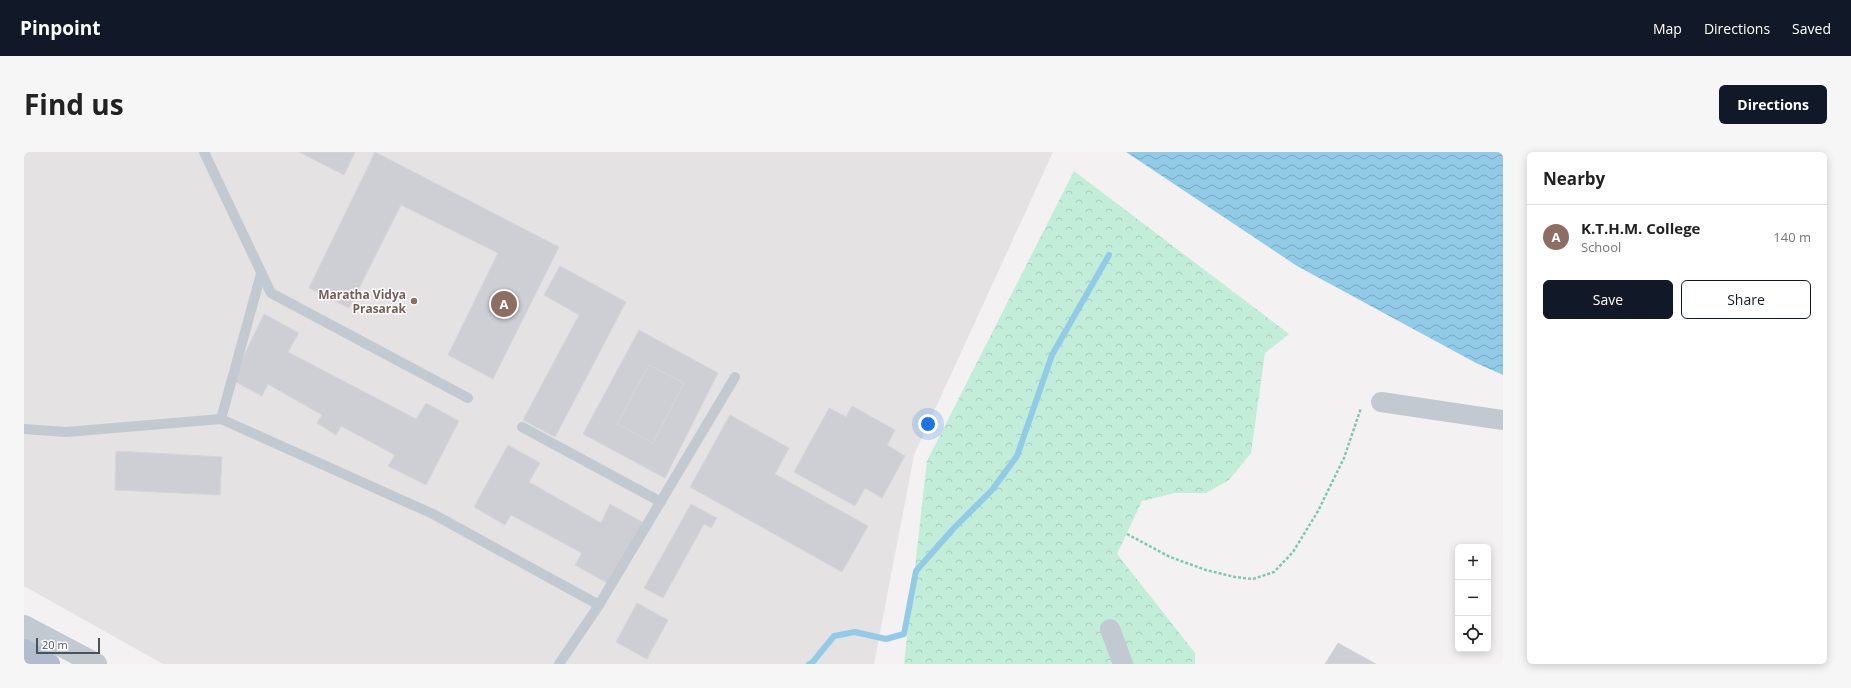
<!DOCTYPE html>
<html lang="en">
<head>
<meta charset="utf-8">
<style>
  :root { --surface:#fff; --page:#f6f6f6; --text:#222; --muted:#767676; --line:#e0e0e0; --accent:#111827 }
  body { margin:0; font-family:"Open Sans",sans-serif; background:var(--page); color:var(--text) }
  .controls { position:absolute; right:12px; bottom:12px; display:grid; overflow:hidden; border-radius:6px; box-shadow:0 2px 10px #0003 }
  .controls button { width:36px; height:36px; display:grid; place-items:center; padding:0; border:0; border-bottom:1px solid var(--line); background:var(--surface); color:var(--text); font:20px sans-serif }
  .scale { position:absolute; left:12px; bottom:10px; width:64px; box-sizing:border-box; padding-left:4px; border:2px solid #49515d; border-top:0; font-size:11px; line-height:14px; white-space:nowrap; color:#49515d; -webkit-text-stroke:3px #fff; paint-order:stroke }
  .you { position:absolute; left:904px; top:272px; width:14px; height:14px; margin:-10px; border:3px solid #fff; border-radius:50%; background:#1a73e8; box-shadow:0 0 0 6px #1a73e833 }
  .badge { display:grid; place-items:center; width:26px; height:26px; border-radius:50%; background:var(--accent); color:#fff; font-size:13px; font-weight:700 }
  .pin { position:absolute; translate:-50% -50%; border:2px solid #fff; box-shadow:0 1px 4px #0006 }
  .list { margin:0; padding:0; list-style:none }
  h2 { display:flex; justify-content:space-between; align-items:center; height:52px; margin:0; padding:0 16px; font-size:17px }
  h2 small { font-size:13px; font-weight:400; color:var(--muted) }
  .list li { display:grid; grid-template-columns:26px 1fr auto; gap:12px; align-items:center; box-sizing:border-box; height:64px; padding:0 16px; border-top:1px solid var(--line) }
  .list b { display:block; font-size:15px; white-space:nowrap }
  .list p { margin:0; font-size:13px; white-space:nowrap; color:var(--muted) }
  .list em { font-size:13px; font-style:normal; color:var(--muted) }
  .actions { display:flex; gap:8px; padding:12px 16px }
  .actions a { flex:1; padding:9px 0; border:1px solid var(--accent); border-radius:6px; text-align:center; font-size:14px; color:var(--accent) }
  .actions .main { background:var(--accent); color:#fff }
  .icon { flex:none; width:22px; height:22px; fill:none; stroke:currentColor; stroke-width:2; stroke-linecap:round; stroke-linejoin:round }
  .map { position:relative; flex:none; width:1479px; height:512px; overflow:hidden; border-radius:6px }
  header { display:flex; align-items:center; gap:24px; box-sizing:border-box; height:56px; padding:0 20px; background:var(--accent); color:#fff }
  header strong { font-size:19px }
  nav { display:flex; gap:22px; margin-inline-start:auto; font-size:14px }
  .intro { display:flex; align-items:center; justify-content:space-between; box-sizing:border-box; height:96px; padding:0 24px }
  h1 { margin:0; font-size:28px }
  .button { padding:10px 18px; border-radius:6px; background:var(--accent); color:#fff; font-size:14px; font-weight:700 }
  main { display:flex; gap:24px; padding:0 24px }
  aside { flex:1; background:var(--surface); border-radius:6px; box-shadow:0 2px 10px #0003 }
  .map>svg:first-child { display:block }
</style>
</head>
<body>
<header>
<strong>Pinpoint</strong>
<nav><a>Map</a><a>Directions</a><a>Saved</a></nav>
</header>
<div class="intro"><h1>Find us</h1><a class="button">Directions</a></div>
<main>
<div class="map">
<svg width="1479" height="512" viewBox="0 0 1479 512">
  <defs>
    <pattern id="forest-crowns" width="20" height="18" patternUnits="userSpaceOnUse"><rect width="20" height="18" fill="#c2edd9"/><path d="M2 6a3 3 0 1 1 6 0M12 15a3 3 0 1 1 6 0" fill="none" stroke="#a8cdbd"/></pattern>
    <pattern id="water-waves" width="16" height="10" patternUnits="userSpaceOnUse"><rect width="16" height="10" fill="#92cbe8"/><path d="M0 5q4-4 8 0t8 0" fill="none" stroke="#79a7bf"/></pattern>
  </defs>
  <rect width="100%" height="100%" fill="#f3f1f1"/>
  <path fill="#e4e2e2" d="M0,0H1029L890,303L850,512H139L0,434Z"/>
  <path fill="url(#forest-crowns)" d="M1050,19L1265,182L1241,201L1227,301L1205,328L1182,341H1151L1118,349L1093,402L1171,501V512H880L903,309Z"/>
  <path fill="url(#water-waves)" d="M1102,0H1479V223L1452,211L1273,114Z"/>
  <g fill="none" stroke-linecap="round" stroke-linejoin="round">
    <path stroke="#92cbe8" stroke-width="6" d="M785,512L788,511L810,484L831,480L862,487L880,482L892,419L930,376L968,338L993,304L1028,203L1085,103"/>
  </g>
  <g fill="#cecfd5" stroke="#d5d6dc">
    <path d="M275,0H331L320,23Z"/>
    <path d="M351,0L535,95L469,227L424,203L474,101L377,53L325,156L285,136Z"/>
    <path d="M536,114L602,150L531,285L499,268L555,163L520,143Z"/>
    <path d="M240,162L275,181L264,200L392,267L402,251L435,269L402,333L364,314L371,303L317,274L312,283L293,271L298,263L244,232L238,244L208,228Z"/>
    <path d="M615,178L694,221L641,326L559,282Z"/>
    <path d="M625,213L660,231L629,291L593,272Z"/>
    <path d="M828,254L871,278L863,293L881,304L858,346L841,336L831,354L770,320L805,256L822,265Z"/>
    <path d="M706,263L765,296L751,322L844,374L818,420L666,335Z"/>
    <path d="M484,293L516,311L505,330L577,371L586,352L620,371L587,433L551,413L558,401L487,363L481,373L450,355Z"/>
    <path d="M92,299L198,305L196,343L91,338Z"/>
    <path d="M667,352L693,366L687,376L680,372L639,446L620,436Z"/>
    <path d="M613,451L644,468L623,507L592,490Z"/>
    <path d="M1314,491L1352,512H1301Z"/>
  </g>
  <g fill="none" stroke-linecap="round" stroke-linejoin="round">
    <path stroke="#7ccaae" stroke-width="2.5" stroke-dasharray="3 2" stroke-linecap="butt" d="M1103,382L1146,405L1182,418L1211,425L1229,427L1250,420L1269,400L1294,359L1320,306L1337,256"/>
    <g stroke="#c2c9d1" stroke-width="10">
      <path d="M180,0L247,141L444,246"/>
      <path d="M237,122L197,267L409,362L575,453"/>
      <path d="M498,275L637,350"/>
      <path d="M0,277L42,280L197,267"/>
      <path d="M535,512L575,453L711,225"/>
    </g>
    <g stroke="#c2c9d1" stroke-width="20">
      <path d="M1357,250L1479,268"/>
      <path d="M1086,477L1099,512"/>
    </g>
    <path stroke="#c2c9d1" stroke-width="22" d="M0,474L72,512"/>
    <path stroke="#b2bcce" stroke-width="22" d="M0,498L25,512"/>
  </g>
  <circle fill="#8d6e63" stroke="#fff" stroke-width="1.5" cx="390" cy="149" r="4"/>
  <g text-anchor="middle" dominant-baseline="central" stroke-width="3" stroke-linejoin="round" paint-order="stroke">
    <g font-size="12" font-weight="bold" fill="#785e54" stroke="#fff" text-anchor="end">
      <text x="382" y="142">Maratha Vidya<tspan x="382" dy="14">Prasarak</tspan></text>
    </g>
  </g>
</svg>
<div class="controls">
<button>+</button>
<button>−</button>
<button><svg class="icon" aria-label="locate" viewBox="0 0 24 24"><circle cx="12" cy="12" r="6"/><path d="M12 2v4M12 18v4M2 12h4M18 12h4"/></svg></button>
</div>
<div class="scale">20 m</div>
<div class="you"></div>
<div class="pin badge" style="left:480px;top:152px;background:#8d6e63">A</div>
</div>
<aside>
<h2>Nearby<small></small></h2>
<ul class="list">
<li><span class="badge" style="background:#8d6e63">A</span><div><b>K.T.H.M. College</b><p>School</p></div><em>140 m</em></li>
</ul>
<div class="actions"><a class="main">Save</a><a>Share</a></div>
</aside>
</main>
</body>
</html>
